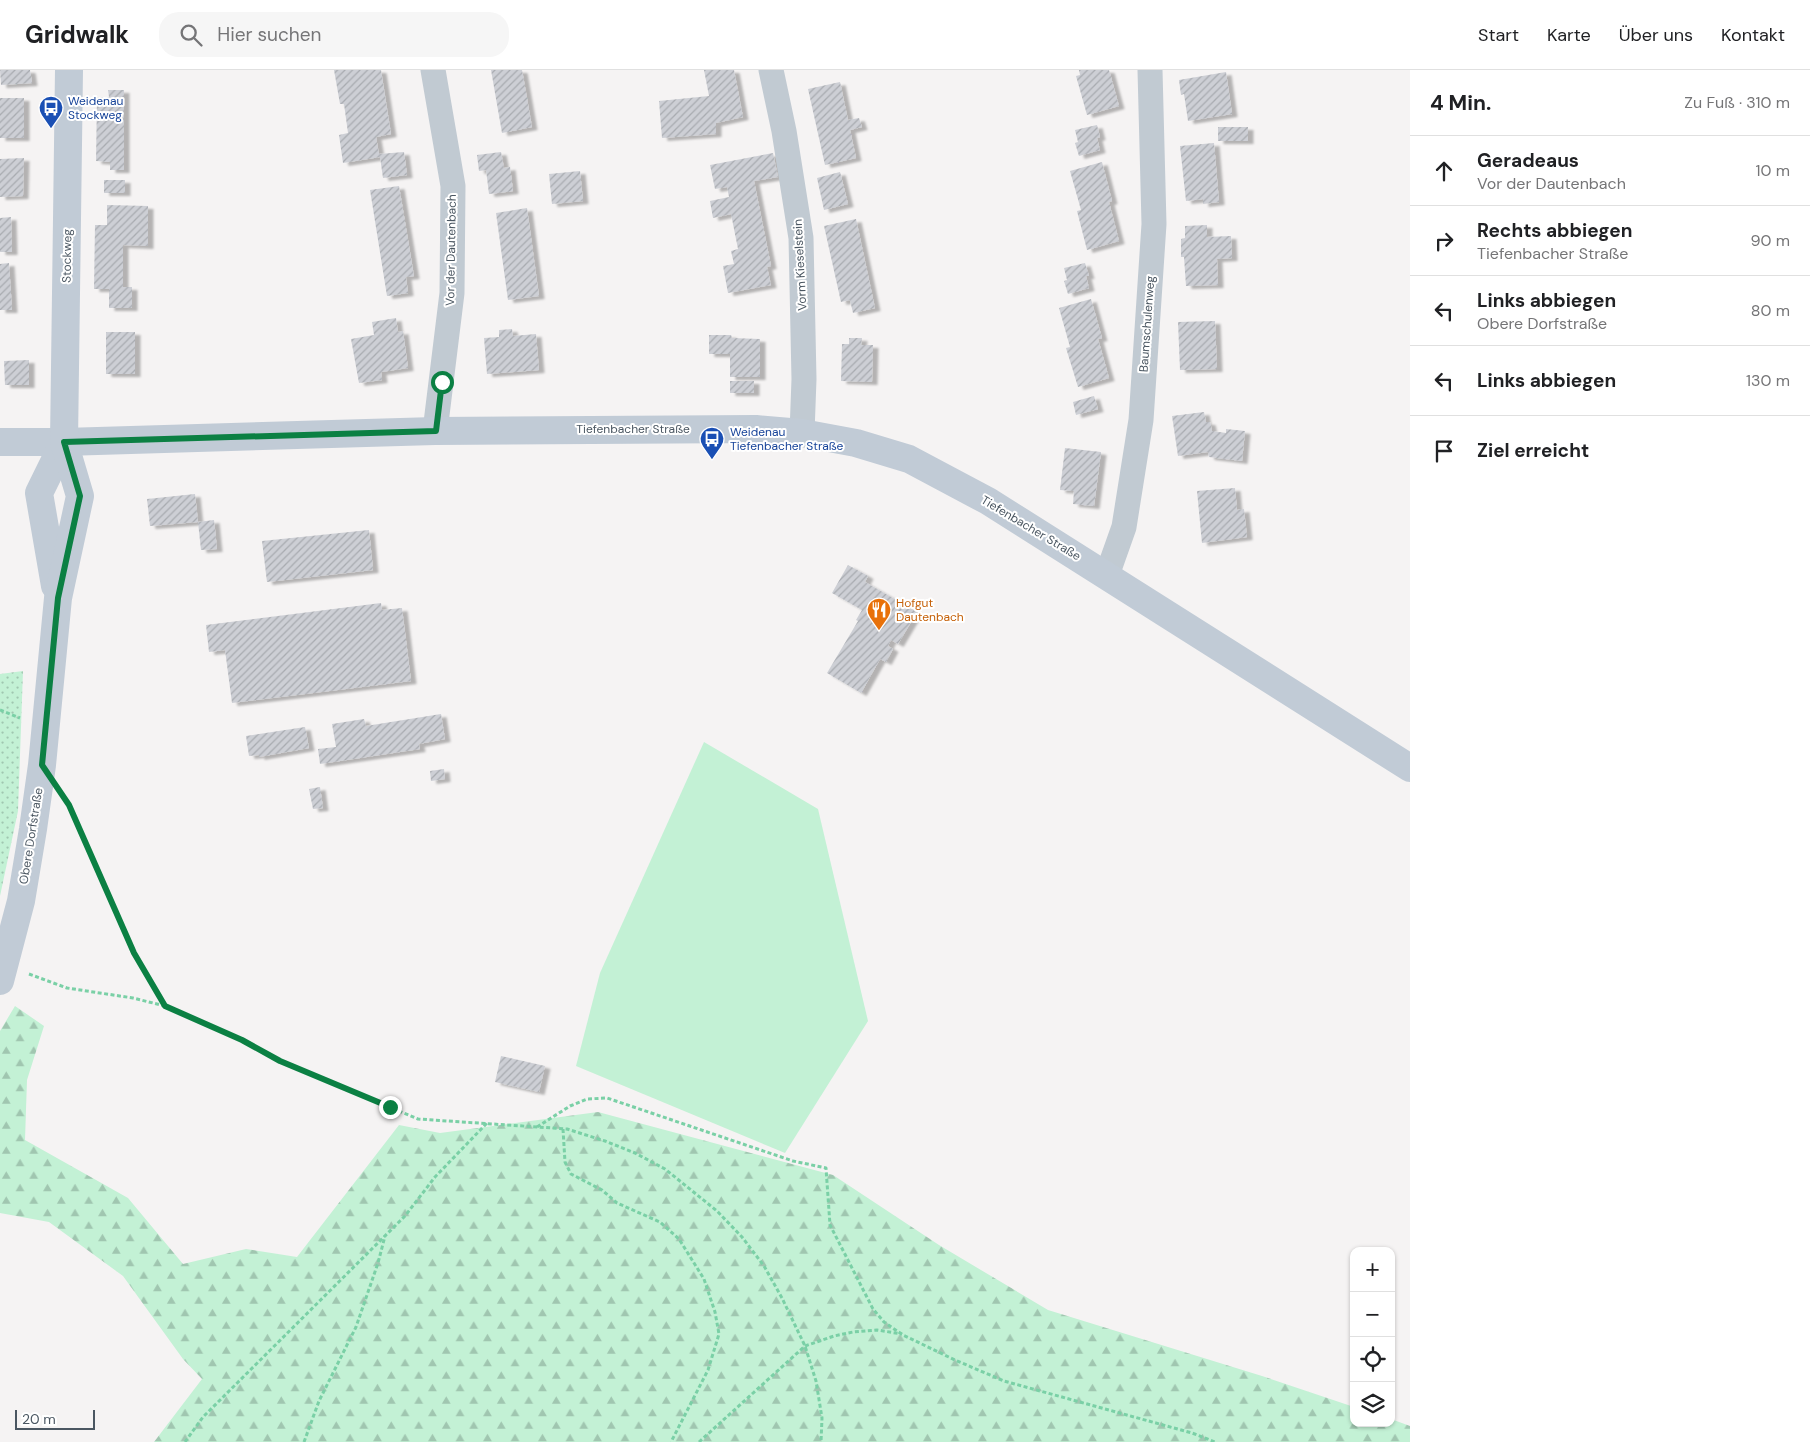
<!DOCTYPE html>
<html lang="de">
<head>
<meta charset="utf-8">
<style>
  :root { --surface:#fff; --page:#f6f6f6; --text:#202124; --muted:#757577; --line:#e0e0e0 }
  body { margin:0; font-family:"DM Sans",sans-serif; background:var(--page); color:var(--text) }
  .controls { position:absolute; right:15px; bottom:15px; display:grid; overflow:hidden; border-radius:10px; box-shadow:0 1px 4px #0004 }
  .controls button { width:45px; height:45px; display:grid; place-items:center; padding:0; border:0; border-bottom:1px solid var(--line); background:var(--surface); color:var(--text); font:25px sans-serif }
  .scale { position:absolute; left:15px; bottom:12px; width:80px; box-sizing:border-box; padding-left:5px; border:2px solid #4a5661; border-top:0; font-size:14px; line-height:18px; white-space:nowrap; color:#4a5661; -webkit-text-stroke:4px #fff; paint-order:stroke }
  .stop { position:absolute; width:15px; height:15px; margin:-11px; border:4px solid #0b8043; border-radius:50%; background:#fff }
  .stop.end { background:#0b8043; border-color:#fff; box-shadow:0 1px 5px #0008 }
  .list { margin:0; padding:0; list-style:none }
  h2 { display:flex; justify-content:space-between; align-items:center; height:65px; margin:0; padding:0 20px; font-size:21px }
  h2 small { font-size:16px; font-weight:400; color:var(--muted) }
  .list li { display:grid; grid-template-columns:32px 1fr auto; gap:15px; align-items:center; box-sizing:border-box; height:70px; padding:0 20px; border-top:1px solid var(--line) }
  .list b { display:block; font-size:19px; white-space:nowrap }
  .list p { margin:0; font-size:16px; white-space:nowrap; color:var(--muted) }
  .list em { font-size:16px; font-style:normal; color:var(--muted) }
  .icon { flex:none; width:28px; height:28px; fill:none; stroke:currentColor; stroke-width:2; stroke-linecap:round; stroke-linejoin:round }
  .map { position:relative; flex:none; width:1410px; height:1372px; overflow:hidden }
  header { display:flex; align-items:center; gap:30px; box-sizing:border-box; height:70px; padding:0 25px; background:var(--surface); border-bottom:1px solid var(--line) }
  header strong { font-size:24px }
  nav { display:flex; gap:28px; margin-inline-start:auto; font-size:18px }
  .search { width:350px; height:45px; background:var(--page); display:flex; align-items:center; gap:12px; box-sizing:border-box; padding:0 18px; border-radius:20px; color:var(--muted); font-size:19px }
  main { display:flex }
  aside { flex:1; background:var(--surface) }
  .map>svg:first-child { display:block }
</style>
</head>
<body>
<header>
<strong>Gridwalk</strong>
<div class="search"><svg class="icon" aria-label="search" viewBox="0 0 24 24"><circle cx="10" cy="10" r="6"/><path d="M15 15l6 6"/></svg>Hier suchen</div>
<nav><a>Start</a><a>Karte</a><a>Über uns</a><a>Kontakt</a></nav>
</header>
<main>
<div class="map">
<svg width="1410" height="1372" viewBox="0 0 1410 1372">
  <defs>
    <pattern id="grass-dots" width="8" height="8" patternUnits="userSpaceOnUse" patternTransform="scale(1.25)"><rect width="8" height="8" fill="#c3f1d5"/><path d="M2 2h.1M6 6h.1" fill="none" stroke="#a0c6b0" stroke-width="1.8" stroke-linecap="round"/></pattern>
    <pattern id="forest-firs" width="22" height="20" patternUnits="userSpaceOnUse" patternTransform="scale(1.25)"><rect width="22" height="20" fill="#c3f1d5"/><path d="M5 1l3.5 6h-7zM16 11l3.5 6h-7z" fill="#a0c6b0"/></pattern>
    <pattern id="building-hatch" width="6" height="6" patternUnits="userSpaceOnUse" patternTransform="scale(1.25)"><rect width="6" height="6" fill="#cdcfd5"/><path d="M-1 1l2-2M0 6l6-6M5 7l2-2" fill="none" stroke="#a8abb0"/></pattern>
    <filter id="shadow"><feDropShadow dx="5.5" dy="3" stdDeviation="1" flood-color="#0004"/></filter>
  </defs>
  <rect width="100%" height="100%" fill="#f5f3f3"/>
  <path fill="url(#grass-dots)" d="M23,601L18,741L0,826V604Z"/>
  <path fill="url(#forest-firs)" d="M15,936L44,956L27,1010L25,1070L128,1128L183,1194L246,1179L297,1187L399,1055L440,1063L598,1042L833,1105L939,1175L1048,1240L1262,1306L1354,1337V1353H1391V1349L1410,1356V1372H154L202,1309L183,1289L123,1206L49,1152L0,1143V961Z"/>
  <path fill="#c3f1d5" d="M704,672L818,739L868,951L785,1083L576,996L600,903Z"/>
  <g fill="url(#building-hatch)" filter="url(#shadow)">
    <path d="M0,0H30L32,13L1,15Z"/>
    <path d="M334,0H381L391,64L376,67L379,84L404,82L407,105L383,108L380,87L343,93L339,65L348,63L344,34H340Z"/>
    <path d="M491,0H522L532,57L502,63Z"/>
    <path d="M704,0H734L743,47L716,53V64L662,68L659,31L709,26Z"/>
    <path d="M1079,0H1109L1119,36L1087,45L1076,6L1080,5Z"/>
    <path d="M1226,2L1232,44L1188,51L1184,24L1181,25L1179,10Z"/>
    <path d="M840,12L848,50L859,48L862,57L850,60L856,88L825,95L808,19Z"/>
    <path d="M108,20H124V100H110V92L96,91L97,27H109Z"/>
    <rect x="0" y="28" width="24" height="40"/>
    <path d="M1097,55L1100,67L1097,68L1100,80L1079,86L1075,73L1078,72L1075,60Z"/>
    <rect x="1218" y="57" width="30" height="14"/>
    <path d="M1214,73L1219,132L1203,134V129L1186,131L1180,76Z"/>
    <path d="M501,82L504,98L510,97L513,121L489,124L486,100L479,101L477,85Z"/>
    <path d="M773,83L778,107L754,111L771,196L767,197L771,215L728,223L723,196L734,194L731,181L738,179L731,144L713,148L710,131L729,127L727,117L715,119L710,95Z"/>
    <path d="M24,88L23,126L0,127V89Z"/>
    <path d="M1102,92L1112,131L1109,132L1119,171L1087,180L1077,141L1081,140L1070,101Z"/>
    <path d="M580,101L583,131L552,134L549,104Z"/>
    <path d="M840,102L848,134L824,140L817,108Z"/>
    <rect x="104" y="110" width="21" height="13"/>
    <path d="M399,116L414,206L406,207L408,223L387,226L370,120Z"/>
    <path d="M107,135L148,136V176L123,175V217H132V238H109V219H94L95,155H107Z"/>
    <path d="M527,138L539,226L508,230L496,143Z"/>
    <path d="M11,147L12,182H0V148Z"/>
    <path d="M856,149L875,238L853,243L850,230L841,232L824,156Z"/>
    <path d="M1207,155V167L1231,166L1232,188L1217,189L1218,215L1186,216L1184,187H1181V169L1185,168V156Z"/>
    <path d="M9,193L12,240H0V194Z"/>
    <path d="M1085,193L1089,206H1086L1089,218L1068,224L1064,211L1067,210L1064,198Z"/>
    <path d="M1091,229L1102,268L1098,269L1109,308L1078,317L1066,278L1070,277L1059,238Z"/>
    <path d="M396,248L398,262L403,261L408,298L381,302L382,310L359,313L351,269L374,265L372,252Z"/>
    <path d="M1215,251L1217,299L1180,300L1178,252Z"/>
    <path d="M512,259L513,266L536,264L539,300L487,304L484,268L499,267V260Z"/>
    <rect x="106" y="262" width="29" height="42"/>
    <path d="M709,265H731L732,268L760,269V307H730V284H709Z"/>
    <path d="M849,268H862L861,275H873L872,312L841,311L842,274H849Z"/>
    <path d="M29,290V315H5L4,291Z"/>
    <rect x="730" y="311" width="24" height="12"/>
    <path d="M1094,326L1098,339L1076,345L1073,332Z"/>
    <path d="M1204,342L1206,352H1210L1212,361L1226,363V359L1245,361L1242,391L1209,387L1208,382L1178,386L1172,346Z"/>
    <path d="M1065,378L1101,382L1094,436L1073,434L1074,421L1060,420Z"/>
    <path d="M1235,418L1237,440L1244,439L1247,467L1202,473L1197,421Z"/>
    <path d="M195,424L198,452L150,456L147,429Z"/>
    <path d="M214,450L217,479L201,480L198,452Z"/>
    <path d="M369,460L373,500L267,512L262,471Z"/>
    <path d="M848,495L868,506L865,512L917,542L898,574L891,570L888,576L893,579L886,592L880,589L861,623L827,603L858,551L856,550L862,540L832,523Z"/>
    <path d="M381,533L382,540L402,538L411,611L232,633L225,580L209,582L206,555Z"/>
    <path d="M441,644L445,669L419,674L420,679L320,694L318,679L336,677L332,654L364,649L366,656Z"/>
    <path d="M305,657L309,678L259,687V685L249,686L246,666Z"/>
    <path d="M444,699L445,709L431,711L430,701Z"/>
    <path d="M320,717L323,738L313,739L309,719Z"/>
    <path d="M501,986L545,996L539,1022L495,1012Z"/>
  </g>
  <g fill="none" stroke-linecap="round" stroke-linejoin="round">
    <g stroke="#7ad0a6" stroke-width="3" stroke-dasharray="4 2.5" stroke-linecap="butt">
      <path d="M0,640L20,648"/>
      <path d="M66,730L134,883L165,936"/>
      <path d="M29,904L67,918L133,928L165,936L243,970L280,991L418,1049L567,1059L605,1071L635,1083L665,1099L717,1141L742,1167L764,1196L782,1228L805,1276L816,1311L822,1348L821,1372"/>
      <path d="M537,1057L570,1036L587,1029L607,1028L793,1091L826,1098L830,1155L873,1239L884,1252L903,1265L955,1290L1004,1311L1192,1363L1215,1372"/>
      <path d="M563,1059L565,1092L571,1104L602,1120L617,1133L660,1152L679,1169L704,1209L715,1242L719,1264L708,1300L671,1372"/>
      <path d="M185,1372L203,1347L405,1146L435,1107L487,1053"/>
      <path d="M304,1372L319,1331L356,1257L378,1193L385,1166"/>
      <path d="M699,1372L805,1276L834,1266L853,1262L877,1260L902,1264"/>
    </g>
    <g stroke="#c1cad2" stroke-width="25">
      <path d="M433,0L453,116L452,223L435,361"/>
      <path d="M771,0L784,61L801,168L804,309L802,363"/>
      <path d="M1107,505L1124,457L1141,350L1154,154L1150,0"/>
    </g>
    <g stroke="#c1cbd6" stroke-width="28">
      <path d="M0,372H64L435,361L756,359L802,363L856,373L909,389L988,431L1410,698"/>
      <path d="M55,516L39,423L64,372"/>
      <path d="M0,911L21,831L33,759L42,695L58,528L80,426L64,372L69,0"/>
    </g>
  </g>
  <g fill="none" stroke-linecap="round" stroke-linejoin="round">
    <path stroke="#0b8043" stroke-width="6" d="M390,1037L280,991L242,970L165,936L134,883L69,735L42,695L58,528L80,426L64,372L436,361L442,312"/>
  </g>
  <defs>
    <symbol id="bus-pin" viewBox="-11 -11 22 30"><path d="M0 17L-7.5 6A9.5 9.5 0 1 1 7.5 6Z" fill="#1a4fb4" stroke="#fff"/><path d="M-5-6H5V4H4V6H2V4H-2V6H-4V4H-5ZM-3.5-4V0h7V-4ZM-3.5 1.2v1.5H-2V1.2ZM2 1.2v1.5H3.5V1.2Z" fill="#fff"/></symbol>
    <symbol id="restaurant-pin" viewBox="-11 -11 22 30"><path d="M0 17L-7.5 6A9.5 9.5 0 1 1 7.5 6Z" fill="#e8710a" stroke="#fff"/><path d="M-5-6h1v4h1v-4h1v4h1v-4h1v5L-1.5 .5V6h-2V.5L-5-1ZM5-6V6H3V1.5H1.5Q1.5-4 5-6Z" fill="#fff"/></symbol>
  </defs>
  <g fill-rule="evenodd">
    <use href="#bus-pin" x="37" y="24" width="28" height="38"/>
    <use href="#bus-pin" x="698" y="355" width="28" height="38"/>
    <use href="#restaurant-pin" x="865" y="526" width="28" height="38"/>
  </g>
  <g text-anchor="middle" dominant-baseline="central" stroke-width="4" stroke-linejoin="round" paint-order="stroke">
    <g font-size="12" fill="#164399" stroke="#fff" text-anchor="start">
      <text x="68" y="31">Weidenau<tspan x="68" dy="14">Stockweg</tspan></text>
      <text x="730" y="362">Weidenau<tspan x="730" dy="14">Tiefenbacher Straße</tspan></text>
    </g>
    <g font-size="12" fill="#4a5661" stroke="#fff">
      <text transform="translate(451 180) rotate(-89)">Vor der Dautenbach</text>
      <text transform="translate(67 186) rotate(-89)">Stockweg</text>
      <text transform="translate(800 195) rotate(-93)">Vorm Kieselstein</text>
      <text transform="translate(1147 254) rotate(-86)">Baumschulenweg</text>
      <text x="633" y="359">Tiefenbacher Straße</text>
      <text transform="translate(1031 458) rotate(31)">Tiefenbacher Straße</text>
      <text transform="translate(31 766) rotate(-81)">Obere Dorfstraße</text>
    </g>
    <g font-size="12" fill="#c56008" stroke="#fff" text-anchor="start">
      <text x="896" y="533">Hofgut<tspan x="896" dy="14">Dautenbach</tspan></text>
    </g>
  </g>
</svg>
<div class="controls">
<button>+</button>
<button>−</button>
<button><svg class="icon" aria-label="locate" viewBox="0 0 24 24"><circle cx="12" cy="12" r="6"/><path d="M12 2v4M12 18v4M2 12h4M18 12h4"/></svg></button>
<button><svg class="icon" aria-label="layers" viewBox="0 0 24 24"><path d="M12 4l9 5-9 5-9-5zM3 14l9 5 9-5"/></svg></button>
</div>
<div class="scale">20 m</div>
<div class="stop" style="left:442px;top:312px"></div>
<div class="stop end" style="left:390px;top:1037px"></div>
</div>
<aside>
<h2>4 Min.<small>Zu Fuß · 310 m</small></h2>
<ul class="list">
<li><svg class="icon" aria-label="ahead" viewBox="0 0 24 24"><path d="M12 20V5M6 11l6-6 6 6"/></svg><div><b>Geradeaus</b><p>Vor der Dautenbach</p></div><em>10 m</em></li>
<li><svg class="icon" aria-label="right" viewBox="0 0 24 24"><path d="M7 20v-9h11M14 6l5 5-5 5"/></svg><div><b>Rechts abbiegen</b><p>Tiefenbacher Straße</p></div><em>90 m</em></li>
<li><svg class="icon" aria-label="left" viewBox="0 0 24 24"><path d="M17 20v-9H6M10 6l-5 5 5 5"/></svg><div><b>Links abbiegen</b><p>Obere Dorfstraße</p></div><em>80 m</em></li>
<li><svg class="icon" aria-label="left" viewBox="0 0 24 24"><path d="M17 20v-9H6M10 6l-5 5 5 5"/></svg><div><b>Links abbiegen</b></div><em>130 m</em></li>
<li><svg class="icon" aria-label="arrive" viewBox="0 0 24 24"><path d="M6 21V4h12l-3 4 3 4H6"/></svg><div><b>Ziel erreicht</b></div></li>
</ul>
</aside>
</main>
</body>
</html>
